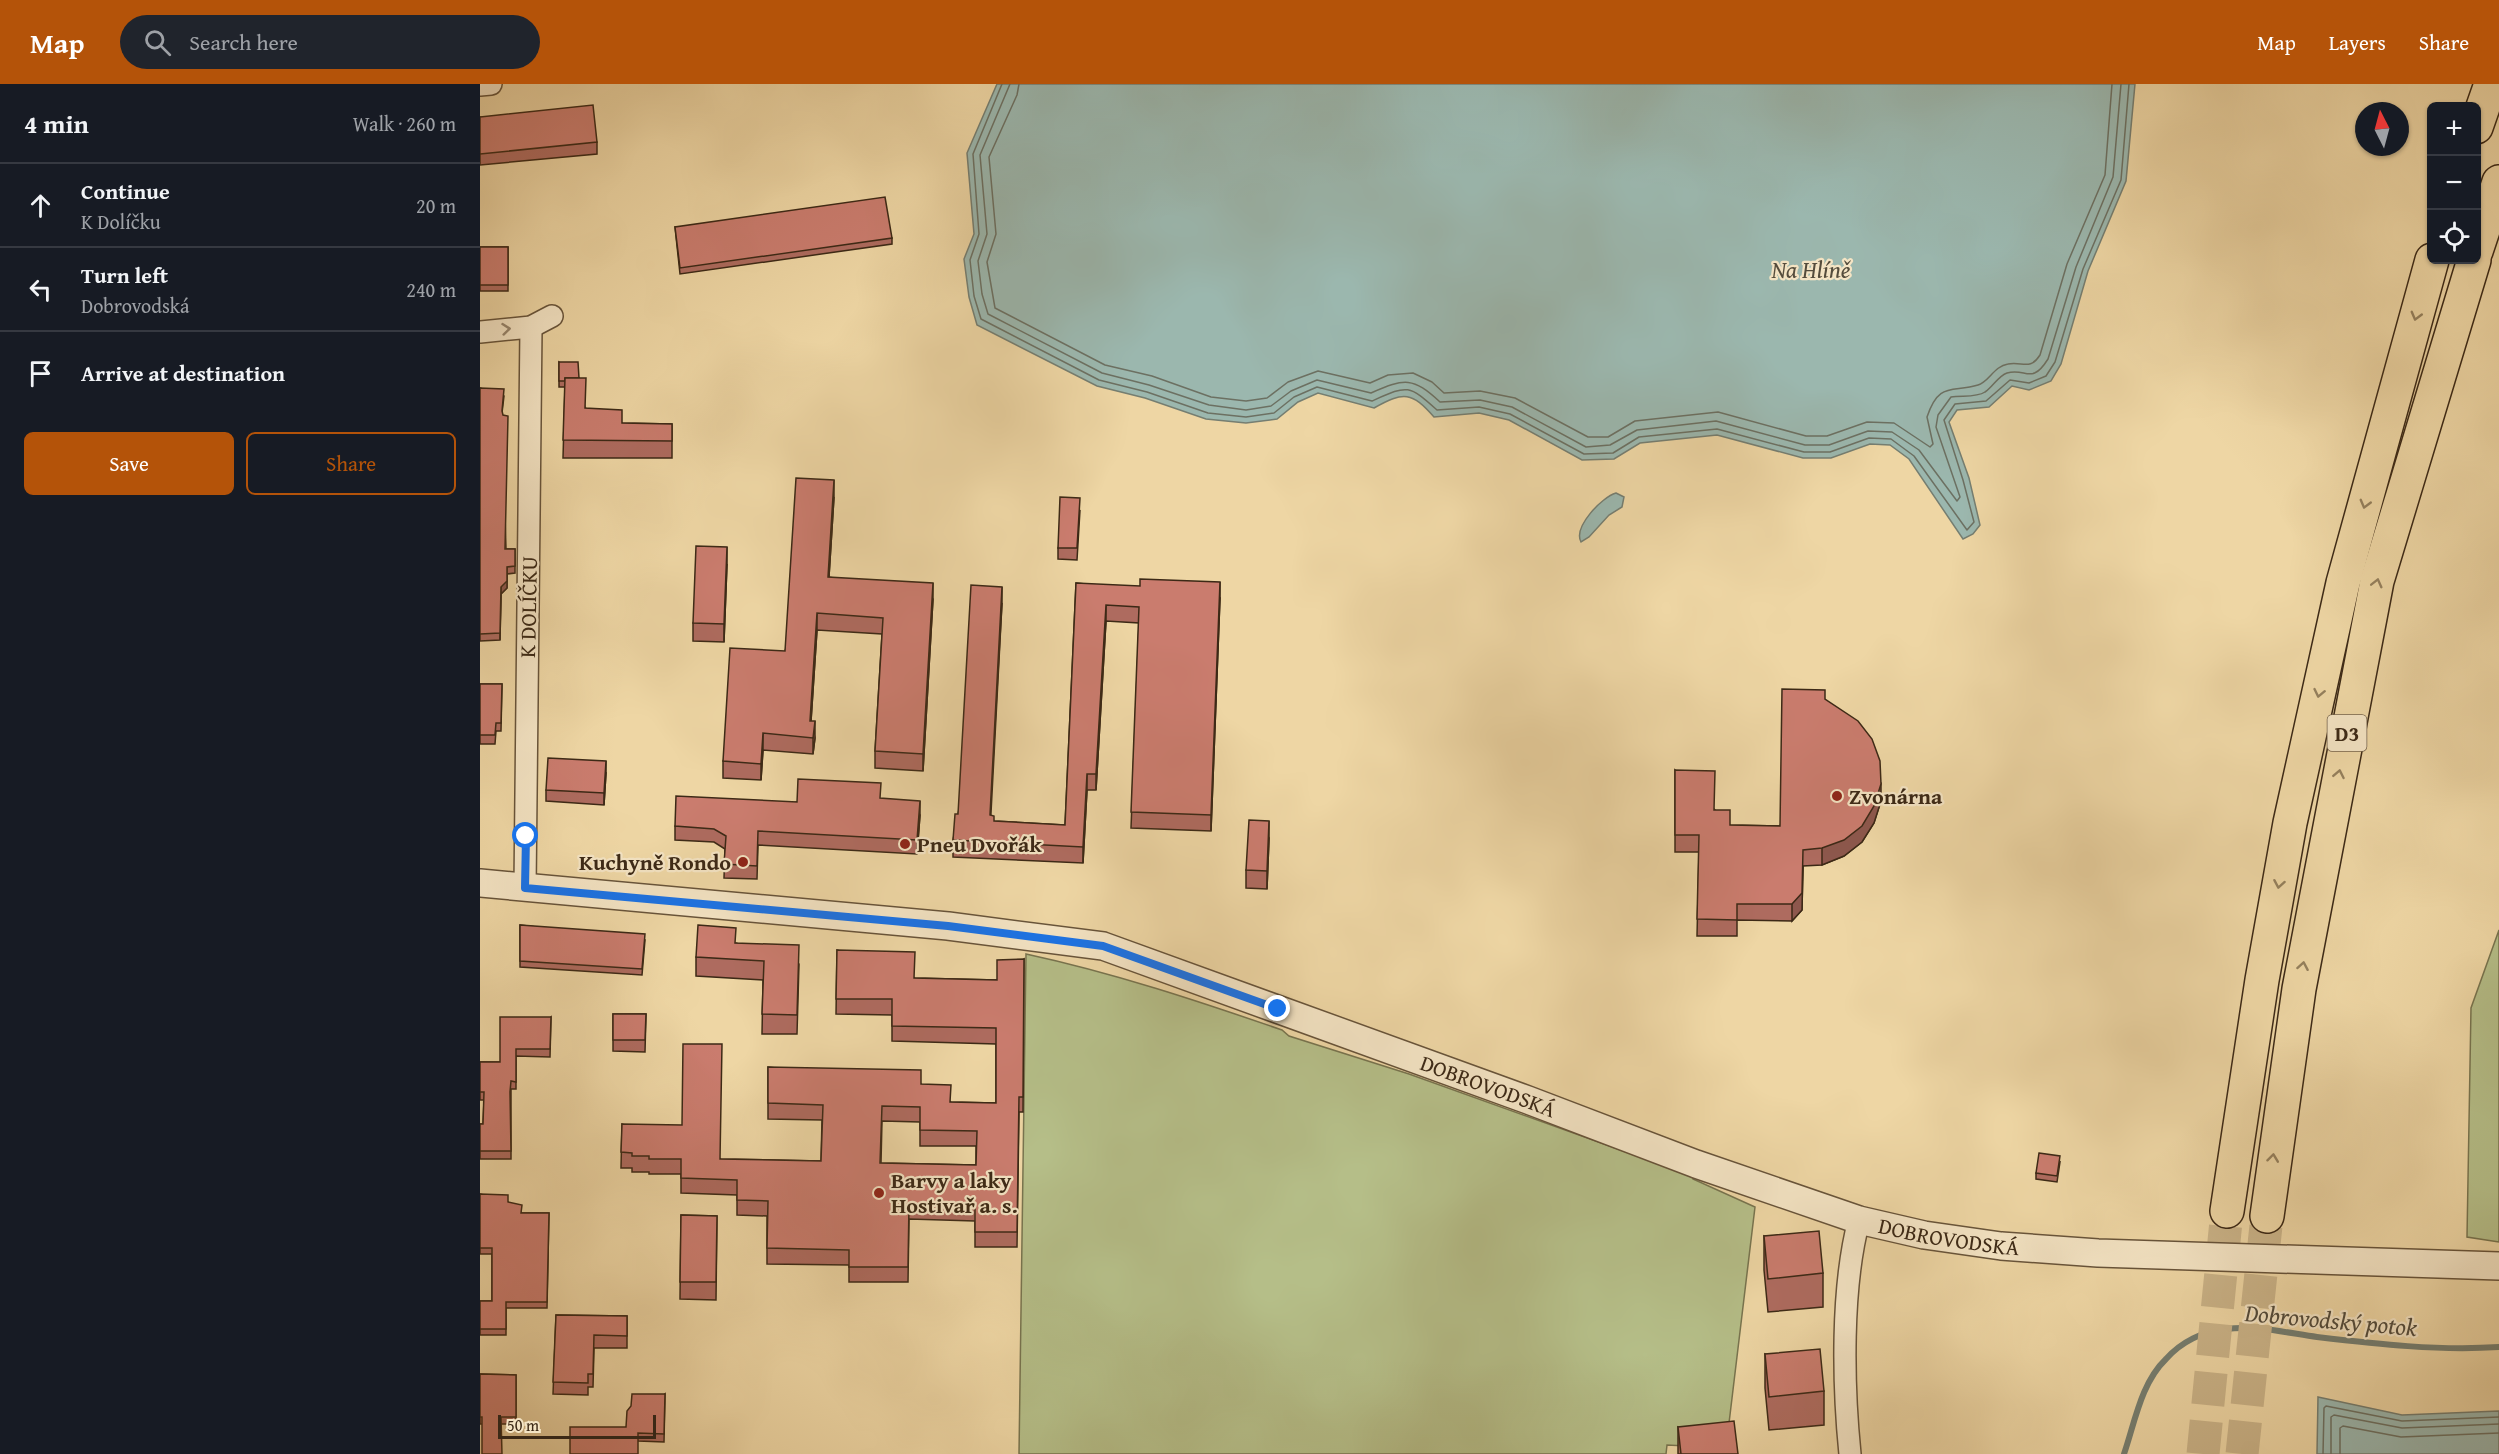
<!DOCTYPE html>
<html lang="en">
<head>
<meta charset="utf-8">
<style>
  :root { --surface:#171b24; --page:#20242c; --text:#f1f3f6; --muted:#9ea1a6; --line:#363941; --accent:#b45309 }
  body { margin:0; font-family:"Gentium Book Plus",serif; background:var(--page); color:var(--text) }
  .controls { position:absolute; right:18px; top:18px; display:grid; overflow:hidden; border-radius:9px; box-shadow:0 2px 4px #0004 }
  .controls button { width:54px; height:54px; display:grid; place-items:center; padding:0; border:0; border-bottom:2px solid var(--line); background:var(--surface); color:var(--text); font:30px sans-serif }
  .compass { position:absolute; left:1875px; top:18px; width:54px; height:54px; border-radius:50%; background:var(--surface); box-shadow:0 2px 4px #0004; rotate:354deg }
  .scale { position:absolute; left:18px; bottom:15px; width:158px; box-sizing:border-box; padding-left:6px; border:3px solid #3c2916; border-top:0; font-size:16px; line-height:21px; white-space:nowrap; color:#3c2916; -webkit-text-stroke:4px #f4e4c4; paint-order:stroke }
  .stop { position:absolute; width:18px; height:18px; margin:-14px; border:4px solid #1a73e8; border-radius:50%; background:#fff }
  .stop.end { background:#1a73e8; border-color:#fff; box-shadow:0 2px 6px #0008 }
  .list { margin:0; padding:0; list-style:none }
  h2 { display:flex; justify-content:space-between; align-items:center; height:78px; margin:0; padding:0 24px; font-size:26px }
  h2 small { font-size:20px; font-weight:400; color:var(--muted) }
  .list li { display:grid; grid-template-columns:39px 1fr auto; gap:18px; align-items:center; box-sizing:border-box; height:84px; padding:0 24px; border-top:2px solid var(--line) }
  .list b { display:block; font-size:22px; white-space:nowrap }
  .list p { margin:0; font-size:20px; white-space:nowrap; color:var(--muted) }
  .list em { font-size:20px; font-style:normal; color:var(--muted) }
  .actions { display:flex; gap:12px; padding:18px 24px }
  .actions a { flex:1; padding:14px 0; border:2px solid var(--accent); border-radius:9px; text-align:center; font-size:21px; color:var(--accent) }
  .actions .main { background:var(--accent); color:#fff }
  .icon { flex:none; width:33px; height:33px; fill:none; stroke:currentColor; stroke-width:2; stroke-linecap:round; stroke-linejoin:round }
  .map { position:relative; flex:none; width:2019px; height:1370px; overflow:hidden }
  header { display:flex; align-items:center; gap:36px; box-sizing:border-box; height:84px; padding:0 30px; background:var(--accent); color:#fff }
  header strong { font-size:28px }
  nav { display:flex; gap:33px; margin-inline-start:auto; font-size:21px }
  .search { width:420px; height:54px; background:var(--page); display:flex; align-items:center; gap:15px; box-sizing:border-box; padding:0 21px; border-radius:33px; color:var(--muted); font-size:22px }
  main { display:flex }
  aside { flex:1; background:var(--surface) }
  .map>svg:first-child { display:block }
</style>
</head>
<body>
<header>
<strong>Map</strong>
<div class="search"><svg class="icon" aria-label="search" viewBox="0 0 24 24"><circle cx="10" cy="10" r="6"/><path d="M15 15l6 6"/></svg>Search here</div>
<nav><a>Map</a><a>Layers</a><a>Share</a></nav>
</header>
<main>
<aside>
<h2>4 min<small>Walk · 260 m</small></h2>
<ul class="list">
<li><svg class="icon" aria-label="ahead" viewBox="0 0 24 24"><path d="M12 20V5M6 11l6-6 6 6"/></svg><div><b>Continue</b><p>K Dolíčku</p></div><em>20 m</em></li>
<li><svg class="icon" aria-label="left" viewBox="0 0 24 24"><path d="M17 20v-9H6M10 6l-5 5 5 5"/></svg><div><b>Turn left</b><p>Dobrovodská</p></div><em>240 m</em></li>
<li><svg class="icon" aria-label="arrive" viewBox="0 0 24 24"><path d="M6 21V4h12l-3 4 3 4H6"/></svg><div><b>Arrive at destination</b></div></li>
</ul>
<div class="actions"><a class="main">Save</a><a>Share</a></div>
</aside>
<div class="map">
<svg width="2019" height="1370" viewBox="0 0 2019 1370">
  <rect width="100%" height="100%" fill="#eed6a4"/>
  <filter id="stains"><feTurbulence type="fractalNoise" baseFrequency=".00333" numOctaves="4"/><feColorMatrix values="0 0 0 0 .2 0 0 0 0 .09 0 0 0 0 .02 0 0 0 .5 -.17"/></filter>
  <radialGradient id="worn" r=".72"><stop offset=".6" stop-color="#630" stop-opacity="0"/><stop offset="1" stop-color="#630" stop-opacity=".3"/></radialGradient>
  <g fill="#b5be88" stroke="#78744f" stroke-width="1.5">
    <path d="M2019,846V1158L1987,1153L1991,924Z"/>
    <path d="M546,870C634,889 718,917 802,946L809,952L929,990L1213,1092V1095L1275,1123L1246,1364L1187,1361L1186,1370H539Z"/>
  </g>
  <g fill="#9bb7ae" stroke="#757e71" stroke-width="1.5">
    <path d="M517,0H1655L1646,97L1608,187L1581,280L1571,297L1549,306L1532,302L1509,323L1477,326L1469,338L1489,394L1500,441L1493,450L1483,455L1429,375L1410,361L1390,360L1351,374H1323L1237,351L1160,359L1134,375L1102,376L1029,336L999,329L954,333C932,308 924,307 894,324L838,309L818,318L797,335L766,339L726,335L665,314L617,302L497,241L489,213L484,175L494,150L487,69Z"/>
    <path d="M1136,409L1144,413L1142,423L1129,431L1109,453L1101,458C1093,443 1122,413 1136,409Z"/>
    <path d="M1838,1313L1922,1331L2019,1327V1370H1837Z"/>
  </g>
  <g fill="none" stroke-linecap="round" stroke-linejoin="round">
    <g stroke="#6c7062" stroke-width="1.5">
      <path d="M522,0L493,70L499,150L490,176L494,212L501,235L619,296L667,308L728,329L766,333L794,329L814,313L837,303L892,317C928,301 928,300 957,326L999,323L1030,330L1104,370L1133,369L1159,353L1237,345L1324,368H1350L1389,354L1411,355L1434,372L1487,446L1494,438L1483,396L1464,336L1475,320L1506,317L1530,296L1549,299L1566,292L1575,278L1603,185L1641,96L1649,0"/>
      <path d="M530,0L500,71L507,150L498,177L502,210L508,230L622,289L669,301L729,321L766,326L791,322L811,307L837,296L891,309C925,294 933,293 960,318L1000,316L1032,323L1106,363L1130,361L1157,346L1236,337L1325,361H1349L1388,347L1412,348L1439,366L1477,417L1480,413L1456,343L1458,331L1471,313C1481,311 1496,314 1505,308C1513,303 1518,292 1527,289C1546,283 1551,302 1568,275L1596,183L1633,93L1641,0"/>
      <path d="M539,0L537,11L509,73L516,150L507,178L515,224L625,281L672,292L731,313L766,317L787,314L808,298L838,287L890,299L908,291L933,289L952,298L964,309L1000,307L1035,314L1108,353H1128L1155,337L1238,328L1326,352H1347L1387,338L1414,339L1450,363L1453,360L1447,333C1459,297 1472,309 1498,301C1509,298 1514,282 1528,280C1542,277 1550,287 1560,271L1587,180L1625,91L1632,0"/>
      <path d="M1843,1370L1844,1324L1846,1322L1922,1337L2019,1333"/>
      <path d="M1851,1370V1333L1854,1331L1922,1344L2019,1340"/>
      <path d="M1860,1370V1344L1863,1342L1921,1353L2019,1349"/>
    </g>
    <path stroke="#757e71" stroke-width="6" d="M1644,1370C1655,1338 1661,1299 1686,1275C1701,1258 1723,1247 1746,1245C1775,1241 1808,1249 1837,1253C1897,1260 1958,1267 2019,1263"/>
    <g stroke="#cab388" stroke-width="33" stroke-dasharray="33 16" stroke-linecap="butt">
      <path d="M1723,1370L1747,1127"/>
      <path d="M1762,1370L1787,1132"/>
    </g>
    <defs>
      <g id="minor">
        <path d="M0,1L11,0"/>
        <path d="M0,248L51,243L72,232"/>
        <path d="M45,804L51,243"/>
        <path d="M1370,1370C1363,1301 1361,1204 1379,1136"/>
      </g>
      <g id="tertiary">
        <path id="s1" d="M0,799L468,842L623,862L1048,1016L1216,1080L1379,1136L1444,1151L1521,1162L1618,1169L2019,1182"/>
      </g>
      <g id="motorway">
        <path d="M1996,43L2011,0"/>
        <path d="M1996,167L2019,98"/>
        <path d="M1747,1127L1782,896L1810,739L1863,499L1952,176"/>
        <path d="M1787,1132L1819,905L1897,497L1994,176"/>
      </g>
    </defs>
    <use href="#minor" stroke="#68543a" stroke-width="24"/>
    <use href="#tertiary" stroke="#68543a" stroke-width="30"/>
    <use href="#motorway" stroke="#3c2916" stroke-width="36"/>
    <use href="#minor" stroke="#f4e4c4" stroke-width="21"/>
    <use href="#tertiary" stroke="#f4e4c4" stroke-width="27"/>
    <use href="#motorway" stroke="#eed6a4" stroke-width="33"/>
  </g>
  <g fill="#ae6b5f" stroke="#3c2916" stroke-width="1.5" fill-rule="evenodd">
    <path d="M0,33L117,58V70L0,81Z"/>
    <path d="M195,143L412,154V160L200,190Z"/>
    <rect x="0" y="163" width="28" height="44"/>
    <path d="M79,278L99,294L105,324L142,339L192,340V374H83L85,303H79Z"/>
    <path d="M0,304L24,312L22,329L26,465H35V489L27,490V504L21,510L20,556L0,557Z"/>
    <path d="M354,413L349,493L453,515L443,687L395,684V667L402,550L337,546L331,637L335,654L333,670L283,666L281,696L243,694V677L305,567Z"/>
    <path d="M600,426L597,476L578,475V464Z"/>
    <path d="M247,480L244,558L213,557V539Z"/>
    <path d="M596,499L740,514L731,747L651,744L659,539L626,537L616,706H607L603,779L473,773V756L478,730L522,519L510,731L514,737L585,741Z"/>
    <path d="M0,600H22L21,647H16L15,660H0Z"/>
    <path d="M1345,616L1401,717L1394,739L1382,758L1364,772L1342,781L1323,782L1322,826L1312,837L1257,836V852H1217L1219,768H1195V686L1250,741L1300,742Z"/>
    <path d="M126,689L124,721L66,717V706Z"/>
    <path d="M401,715L440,731L437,770L278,761L277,795L244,794L245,765L234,758L195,756V742L317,718Z"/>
    <path d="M789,755L787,805L766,804V786Z"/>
    <path d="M40,841L165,856L162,891L40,883Z"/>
    <path d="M256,859L319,880L317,950H282L283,896L216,892V873Z"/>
    <path d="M357,866L435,894L517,896L544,875L543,1028H539L537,1163H495V1137L429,1135L428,1198H369V1181L287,1180V1132L257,1131V1111L201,1109V1090H169V1088H152V1084H141L142,1040L241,1075L341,1077L342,1036L288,1035V983L441,1000L471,1018L516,1019V960L412,957V931L356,930ZM402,1037L440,1038V1062H496V1081L401,1079Z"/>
    <path d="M133,930H166L165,968L133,967Z"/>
    <path d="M71,933L70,973L36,972V1005H31V1075H0V1040H3L4,1016H0V978H20Z"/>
    <path d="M1580,1078L1577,1098L1556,1095V1089Z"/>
    <path d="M0,1110L28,1118L42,1129H69L67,1224H26V1251H0V1217H12V1170H0Z"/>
    <path d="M201,1131L237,1132L236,1216L200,1215Z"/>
    <path d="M1284,1152L1343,1189V1223L1288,1228L1284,1186Z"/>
    <path d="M76,1231L147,1232V1264H114L113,1303H108V1311L73,1310Z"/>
    <path d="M1285,1270L1344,1307V1341L1289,1346L1285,1304Z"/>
    <path d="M0,1290L36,1291V1340H0Z"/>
    <path d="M185,1310L184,1358L158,1357L146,1343Z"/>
    <path d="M1198,1343L1258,1370H1198Z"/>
  </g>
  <g fill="#8d574d" stroke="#3c2916" stroke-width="1.5">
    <path d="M354,396V413L348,509V493Z"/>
    <path d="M247,463V480L244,558V540Z"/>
    <path d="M27,483V504L21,510L20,556L21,503Z"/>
    <path d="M740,498V514L731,747V731Z"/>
    <path d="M453,499V515L443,687V670Z"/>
    <path d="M522,503V519L510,748V731Z"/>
    <path d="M626,521V537L616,706V690Z"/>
    <path d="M337,529V546L330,653V637Z"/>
    <path d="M335,637V654L333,670V654Z"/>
    <path d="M283,649V666L281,696V680Z"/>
    <path d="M126,677V689L124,721V709Z"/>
    <path d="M607,690V706L603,779V763Z"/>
    <path d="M1401,700V717L1394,739L1382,758L1364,772L1342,781V764Z"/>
    <path d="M440,717V731L437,770V756Z"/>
    <path d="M789,737V755L787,805V787Z"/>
    <path d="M1323,782L1322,826L1312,837V820Z"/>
  </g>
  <g fill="#ca7c6e" stroke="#3c2916" stroke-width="1.5" fill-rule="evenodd">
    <path d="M113,21L117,58L0,70V33Z"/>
    <path d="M405,113L412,154L200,184L195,143Z"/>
    <rect x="0" y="163" width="28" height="38"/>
    <path d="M79,278H98L99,294H85V297H79Z"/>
    <path d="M85,294H106L105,324L142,326V339L192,340V357L83,356Z"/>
    <path d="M0,304L24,305L22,327L23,331L28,332L25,465H35V482L27,483V497L21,503L20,549L0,550Z"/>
    <path d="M316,394L354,396L348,493L453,499L443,670L395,667L403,534L337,529L330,637H335L333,654L283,649L281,680L243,677L250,564L305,567Z"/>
    <path d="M580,413L600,414L597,464H578Z"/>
    <path d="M216,462L247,463L244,540L213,539Z"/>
    <path d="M660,495L740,498L731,731L651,728L659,523L626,521L616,690H607L603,763L473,756L475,730H478L491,501L522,503L510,731L514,732V737L585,741L596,499L660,502Z"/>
    <path d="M0,600H22L21,639H16L15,651H0Z"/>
    <path d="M1302,605L1345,606V615L1378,637L1392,655L1400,677L1401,700L1394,722L1382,742L1364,756L1342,764L1323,766L1322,809L1312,820H1257V836L1217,835L1219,751H1195V686L1235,687L1234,726H1250V741L1300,742Z"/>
    <path d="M68,674L126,677L124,709L66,706Z"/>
    <path d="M318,695L401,699L400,714L440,717L437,756L278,747L277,782L244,780L246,752L234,745L195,742L196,712L317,718Z"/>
    <path d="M769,736L789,737L787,787L766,786Z"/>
    <path d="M40,841L165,850L162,885L40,877Z"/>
    <path d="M218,841L256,844L255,859L319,861L317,931L282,930L284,877L216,873Z"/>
    <path d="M357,866L435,868L434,894L517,896V876L544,875L543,1013H539L537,1148H495V1121L429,1120L428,1183H369V1166L287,1164L288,1117L257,1116V1096L201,1094V1075H169V1072H152V1069L141,1068L142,1040L202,1041L203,960H242L240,1075L341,1077L343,1021L288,1019V983L441,986V1000L471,1001L470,1018L516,1019V944L412,942V915H356ZM402,1022L440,1023V1046L497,1047L496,1081L400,1079Z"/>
    <path d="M133,930H166L165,956H133Z"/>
    <path d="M20,933H71L70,965H36V998L31,997L30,1008L31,1067H0V1040H3L4,1008H0V978H20Z"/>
    <path d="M1559,1069L1580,1072L1577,1092L1556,1089Z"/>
    <path d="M0,1110L28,1111V1118L42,1121L41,1129H69L67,1218H26V1245H0V1217H12V1164H0Z"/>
    <path d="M201,1131L237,1132L236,1198H200Z"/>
    <path d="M1339,1147L1343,1189L1288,1195L1284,1152Z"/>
    <path d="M76,1231L147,1232V1252L114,1251L113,1290H108V1299L73,1298Z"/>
    <path d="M1340,1265L1344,1307L1289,1313L1285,1270Z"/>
    <path d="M0,1290L36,1291V1333H21L22,1370H2V1333H0Z"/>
    <path d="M152,1310H185L184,1350L158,1349V1370H90V1343H146L147,1327L151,1322Z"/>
    <path d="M1254,1337L1258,1370H1201L1198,1343Z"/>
  </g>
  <defs><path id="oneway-chevron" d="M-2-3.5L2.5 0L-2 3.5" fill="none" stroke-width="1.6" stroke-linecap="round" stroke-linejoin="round" transform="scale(1.5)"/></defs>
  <g stroke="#95805d">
    <use href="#oneway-chevron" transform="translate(1936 232) rotate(105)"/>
    <use href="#oneway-chevron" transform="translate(1885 420) rotate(105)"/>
    <use href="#oneway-chevron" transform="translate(1897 499) rotate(-76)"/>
    <use href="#oneway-chevron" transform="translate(1839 609) rotate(102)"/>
    <use href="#oneway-chevron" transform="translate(1859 690) rotate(-79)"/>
    <use href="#oneway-chevron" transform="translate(1799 800) rotate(100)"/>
    <use href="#oneway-chevron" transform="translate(1823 882) rotate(-80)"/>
    <use href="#oneway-chevron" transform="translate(1793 1074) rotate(-83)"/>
  </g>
  <use stroke="#98866d" href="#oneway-chevron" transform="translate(26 245) rotate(-6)"/>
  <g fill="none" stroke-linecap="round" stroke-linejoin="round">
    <path stroke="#1a73e8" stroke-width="8" d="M46,752L45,804L468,842L623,862L798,925"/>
  </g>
  <g fill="#8f2418" stroke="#f4e4c4" stroke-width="2">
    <circle cx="1357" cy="712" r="6"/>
    <circle cx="425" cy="760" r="6"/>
    <circle cx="263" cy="778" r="6"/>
    <circle cx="399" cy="1109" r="6"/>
  </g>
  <g text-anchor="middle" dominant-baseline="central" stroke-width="4.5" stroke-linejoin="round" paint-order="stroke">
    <rect fill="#f4e4c4" stroke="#73614a" stroke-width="1.5" x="1847.5" y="631" width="39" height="36" rx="4.5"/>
    <g font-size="21" font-weight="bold" fill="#3c2916">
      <text x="1867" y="649">D3</text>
    </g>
    <g font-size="22" fill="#3c2916" stroke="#f4e4c4">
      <text transform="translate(48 523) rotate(-89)">K DOLÍČKU</text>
      <text stroke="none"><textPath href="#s1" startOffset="1036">DOBROVODSKÁ</textPath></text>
      <text stroke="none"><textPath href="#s1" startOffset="1522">DOBROVODSKÁ</textPath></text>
    </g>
    <g font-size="22" font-weight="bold" fill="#3c2916" stroke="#f4e4c4" text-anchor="start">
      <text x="1369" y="712">Zvonárna</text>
      <text x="437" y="760">Pneu Dvořák</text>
      <text x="251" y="778" text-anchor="end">Kuchyně Rondo</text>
      <text x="411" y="1096">Barvy a laky<tspan x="411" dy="25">Hostivař a. s.</tspan></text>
    </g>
    <g font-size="24" font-style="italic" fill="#544c3c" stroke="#f4e4c4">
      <text x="1331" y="185">Na Hlíně</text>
      <text transform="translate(1851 1236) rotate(5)">Dobrovodský potok</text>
    </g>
  </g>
  <rect width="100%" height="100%" filter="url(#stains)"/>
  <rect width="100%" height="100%" fill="url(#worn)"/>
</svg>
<div class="controls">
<button>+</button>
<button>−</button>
<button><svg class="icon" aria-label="locate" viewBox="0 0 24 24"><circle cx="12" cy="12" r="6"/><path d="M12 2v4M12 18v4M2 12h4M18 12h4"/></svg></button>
</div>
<svg class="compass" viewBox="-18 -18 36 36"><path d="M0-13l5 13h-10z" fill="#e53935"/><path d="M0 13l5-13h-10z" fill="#9ea1a6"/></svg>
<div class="scale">50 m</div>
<div class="stop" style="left:46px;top:752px"></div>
<div class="stop end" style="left:798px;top:925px"></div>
</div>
</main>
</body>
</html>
